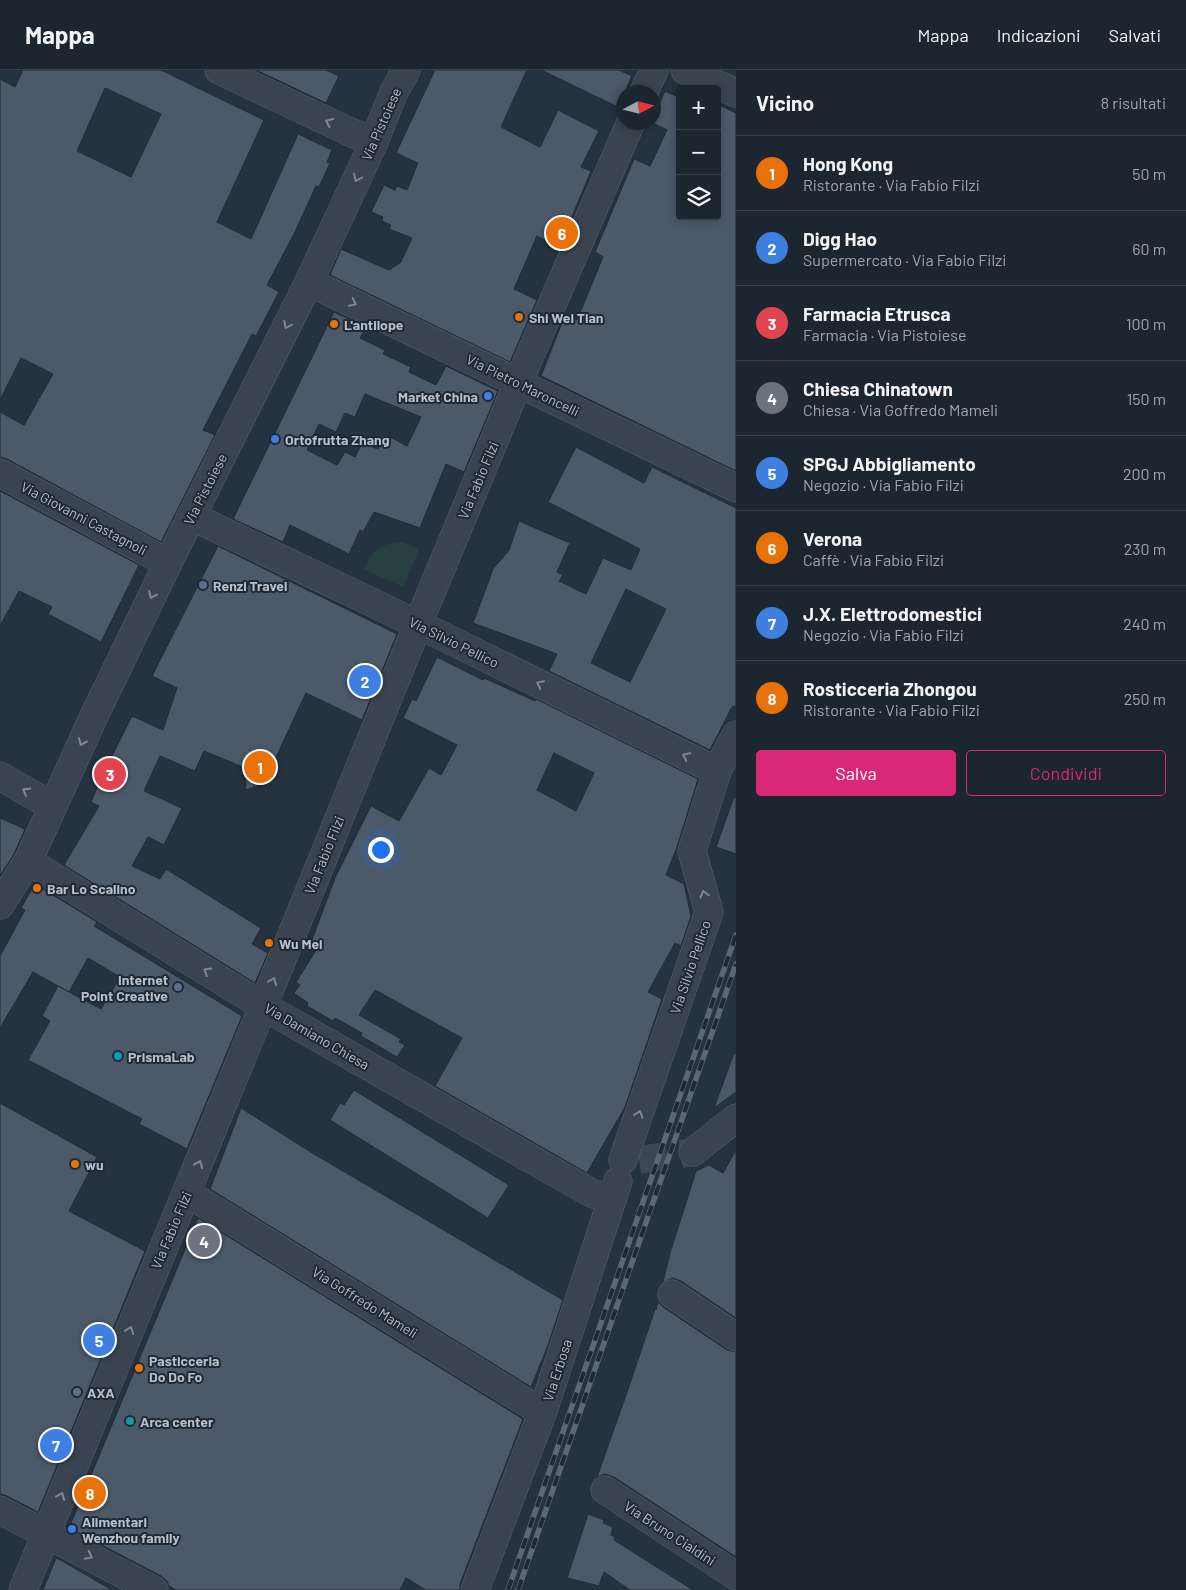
<!DOCTYPE html>
<html lang="it">
<head>
<meta charset="utf-8">
<style>
  :root { --surface:#1c2630; --page:#252e38; --text:#f1f3f6; --muted:#a0a5ab; --line:#3a434c; --accent:#db2777 }
  body { margin:0; font-family:Barlow,sans-serif; background:var(--page); color:var(--text) }
  .controls { position:absolute; right:15px; top:15px; display:grid; overflow:hidden; border-radius:5px; box-shadow:0 2px 8px #0003 }
  .controls button { width:45px; height:45px; display:grid; place-items:center; padding:0; border:0; border-bottom:1px solid var(--line); background:var(--surface); color:var(--text); font:25px sans-serif }
  .compass { position:absolute; left:616px; top:15px; width:45px; height:45px; border-radius:50%; background:var(--surface); box-shadow:0 2px 8px #0003; rotate:83deg }
  .you { position:absolute; left:380px; top:779px; width:18px; height:18px; margin:-12px; border:4px solid #fff; border-radius:50%; background:#1a73e8; box-shadow:0 0 0 8px #1a73e833 }
  .badge { display:grid; place-items:center; width:32px; height:32px; border-radius:50%; background:var(--accent); color:#fff; font-size:16px; font-weight:700 }
  .pin { position:absolute; translate:-50% -50%; border:2px solid #fff; box-shadow:0 1px 5px #0006 }
  .list { margin:0; padding:0; list-style:none }
  h2 { display:flex; justify-content:space-between; align-items:center; height:65px; margin:0; padding:0 20px; font-size:21px }
  h2 small { font-size:16px; font-weight:400; color:var(--muted) }
  .list li { display:grid; grid-template-columns:32px 1fr auto; gap:15px; align-items:center; box-sizing:border-box; height:75px; padding:0 20px; border-top:1px solid var(--line) }
  .list b { display:block; font-size:19px; white-space:nowrap }
  .list p { margin:0; font-size:16px; white-space:nowrap; color:var(--muted) }
  .list em { font-size:16px; font-style:normal; color:var(--muted) }
  .actions { display:flex; gap:10px; padding:15px 20px }
  .actions a { flex:1; padding:11px 0; border:1px solid var(--accent); border-radius:5px; text-align:center; font-size:18px; color:var(--accent) }
  .actions .main { background:var(--accent); color:#fff }
  .icon { flex:none; width:28px; height:28px; fill:none; stroke:currentColor; stroke-width:2; stroke-linecap:round; stroke-linejoin:round }
  .map { position:relative; flex:none; width:736px; height:1520px; overflow:hidden }
  header { display:flex; align-items:center; gap:30px; box-sizing:border-box; height:70px; padding:0 25px; background:var(--surface); border-bottom:1px solid var(--line) }
  header strong { font-size:24px }
  nav { display:flex; gap:28px; margin-inline-start:auto; font-size:18px }
  main { display:flex }
  aside { flex:1; background:var(--surface) }
  .map>svg:first-child { display:block }
</style>
</head>
<body>
<header>
<strong>Mappa</strong>
<nav><a>Mappa</a><a>Indicazioni</a><a>Salvati</a></nav>
</header>
<main>
<div class="map">
<svg width="736" height="1520" viewBox="0 0 736 1520">
  <rect width="100%" height="100%" fill="#253240"/>
  <path fill="#273f41" d="M401,472L410,475L419,480L403,517L363,499C372,481 379,474 401,472Z"/>
  <g fill="#4b5969" stroke="#202b37" fill-rule="evenodd">
    <path d="M23,0H161L264,50L217,152L251,169L298,64L332,80L327,92L330,93L319,117L316,116L295,162L267,215L279,222L256,266L252,264L203,360L215,365L161,472L7,389L0,387V342L24,355L53,304L21,288L0,330V9L15,17ZM105,18L161,44L131,107L77,81Z"/>
    <path d="M256,0H326L339,6L326,33Z"/>
    <path d="M435,0H527L501,57L540,77L558,40L599,61L581,97L591,101L559,178L537,166L514,219L537,230L510,292L330,205L341,179L389,200L401,192L412,168L389,159L391,155L382,151L383,147L371,142L384,115L395,120L397,116L407,120L418,93L396,83Z"/>
    <path d="M541,0H619L632,6L618,37Z"/>
    <path d="M665,21L680,28V146H717V34L736,43V401L541,306L565,245L577,250L603,187L595,182L634,89L650,96L667,60L651,52H654V46Z"/>
    <path d="M334,242L366,257L360,268L385,280L383,284L411,297L409,302L436,315L446,296L498,321L464,402L446,394L420,458L374,442L363,462L360,460L349,484L290,455L283,472L233,449ZM365,324L421,347L407,376L386,365L378,379L362,373L355,387L345,382L337,395L307,380L319,354L336,362L345,343L355,347Z"/>
    <path d="M576,377L644,413L652,397L736,438V636L732,637L710,680L549,601L557,584L473,553L493,499L509,480L519,451L570,473L557,502L563,505L559,511L586,524L603,488L631,500L640,479L548,432ZM626,519L666,539L630,612L591,593Z"/>
    <path d="M0,421L139,495L101,572L48,544L52,537L19,521L0,556Z"/>
    <path d="M218,476L397,564L362,650L306,623L264,713L246,720L245,706L242,705L245,698L204,681L195,701L160,686L144,721L182,738L164,775L148,767L132,796L160,809L166,799L261,858L252,874L268,883L255,913L64,795L99,736L91,732L102,706L132,646L163,660L177,618L152,606Z"/>
    <path d="M437,587L483,610L484,608L535,631L536,629L698,709L677,777L666,805L684,814L691,846L681,876L675,873L648,922L662,929L625,1037L587,1103L435,1016L462,968L375,920L359,945L401,969L399,972L405,975L397,987L361,966L362,963L335,948L333,951L307,936L308,933L294,923L300,915L296,912L317,879L310,875L335,808L371,736L399,751L429,698L441,705L457,675L403,648L412,629L416,631ZM554,683L594,703L576,741L537,720Z"/>
    <path d="M734,727L736,728V784L716,777Z"/>
    <path d="M0,748L25,759L14,784L0,806Z"/>
    <path d="M35,814L97,852L94,856L242,946L187,1079L139,1054L142,1049L28,990L50,951L42,946L58,916L101,939L120,907L88,888L69,922L33,902L0,958V886L25,840L21,838Z"/>
    <path d="M734,983H736V1022L714,1038Z"/>
    <path d="M354,1020L509,1115L488,1148L330,1050L340,1033L344,1035Z"/>
    <path d="M0,1033L97,1087L69,1141L145,1181L38,1442L7,1426L0,1424Z"/>
    <path d="M241,1038L314,1084L563,1230L547,1278L531,1317L210,1119Z"/>
    <path d="M736,1080V1248L681,1211L673,1208L663,1212L670,1183L696,1101L709,1095L723,1103Z"/>
    <path d="M198,1148L523,1349L460,1514V1520H426L406,1508L400,1520H176L169,1516L167,1511L161,1506L69,1458Z"/>
    <path d="M658,1232L663,1237L727,1280L736,1282V1487L614,1407L605,1404L597,1407L626,1325L655,1239L656,1240Z"/>
    <path d="M588,1444L604,1450L603,1453L613,1457L611,1465L615,1467L614,1470L693,1520H630L604,1502L599,1516L567,1508Z"/>
    <path d="M56,1488L64,1492L112,1520H43Z"/>
  </g>
  <g fill="none" stroke-linecap="round" stroke-linejoin="round">
    <path stroke="#3b4755" stroke-width="28" stroke-dasharray="28 14" stroke-linecap="butt" d="M639,1090L693,1082"/>
    <defs>
      <g id="minor">
        <path d="M219,0L350,62L374,72"/>
        <path d="M685,0L736,23"/>
        <path d="M644,22L654,0"/>
        <path d="M309,212L736,418"/>
        <path d="M0,403L168,493"/>
        <path d="M191,446L434,562L717,701L692,781L709,842L623,1090"/>
        <path d="M717,701L736,665"/>
        <path d="M0,706L52,736"/>
        <path d="M28,791L263,936L593,1124L613,1127"/>
        <path d="M0,835L28,791L94,646L168,493L309,212L374,72L393,24L406,0"/>
        <path d="M693,1082L736,1048"/>
        <path d="M187,1123L529,1334L543,1341"/>
        <path d="M672,1224L736,1267"/>
        <path d="M605,1420L736,1506"/>
        <path d="M0,1440L154,1520"/>
        <path d="M23,1520L263,936L418,554L518,313L631,52"/>
        <path d="M475,1520L543,1341L618,1111"/>
      </g>
    </defs>
    <use href="#minor" stroke="#57626d" stroke-width="29"/>
    <use href="#minor" stroke="#394450" stroke-width="28"/>
    <defs>
      <g id="rail">
        <path d="M508,1520L736,865"/>
        <path d="M518,1520L736,894"/>
      </g>
    </defs>
    <use href="#rail" stroke="#5b6877" stroke-width="5.5"/>
    <use href="#rail" stroke="#1e2935" stroke-width="4" stroke-dasharray="11" stroke-linecap="butt"/>
  </g>
  <defs><path id="oneway-chevron" d="M-2-3.5L2.5 0L-2 3.5" fill="none" stroke-width="1.6" stroke-linecap="round" stroke-linejoin="round" transform="scale(1.25)"/></defs>
  <g stroke="#7e8893">
    <use href="#oneway-chevron" transform="translate(329 52) rotate(-155)"/>
    <use href="#oneway-chevron" transform="translate(357 108) rotate(115)"/>
    <use href="#oneway-chevron" transform="translate(353 233) rotate(26)"/>
    <use href="#oneway-chevron" transform="translate(287 255) rotate(117)"/>
    <use href="#oneway-chevron" transform="translate(152 525) rotate(116)"/>
    <use href="#oneway-chevron" transform="translate(540 614) rotate(-154)"/>
    <use href="#oneway-chevron" transform="translate(82 672) rotate(114)"/>
    <use href="#oneway-chevron" transform="translate(686 686) rotate(-154)"/>
    <use href="#oneway-chevron" transform="translate(26 721) rotate(-150)"/>
    <use href="#oneway-chevron" transform="translate(704 824) rotate(-106)"/>
    <use href="#oneway-chevron" transform="translate(207 901) rotate(-149)"/>
    <use href="#oneway-chevron" transform="translate(273 911) rotate(-68)"/>
    <use href="#oneway-chevron" transform="translate(639 1044) rotate(-71)"/>
    <use href="#oneway-chevron" transform="translate(199 1094) rotate(-68)"/>
    <use href="#oneway-chevron" transform="translate(130 1260) rotate(-68)"/>
    <use href="#oneway-chevron" transform="translate(61 1426) rotate(-68)"/>
    <use href="#oneway-chevron" transform="translate(89 1486) rotate(27)"/>
  </g>
  <g fill="#e8710a" stroke="#1e2935" stroke-width="2">
    <circle cx="519" cy="247" r="5"/>
    <circle cx="334" cy="254" r="5"/>
    <circle cx="37" cy="818" r="5"/>
    <circle cx="269" cy="873" r="5"/>
    <circle cx="75" cy="1094" r="5"/>
    <circle cx="139" cy="1298" r="5"/>
  </g>
  <g fill="#3f7fe0" stroke="#1e2935" stroke-width="2">
    <circle cx="488" cy="326" r="5"/>
    <circle cx="275" cy="369" r="5"/>
    <circle cx="72" cy="1459" r="5"/>
  </g>
  <g fill="#5c6f8a" stroke="#1e2935" stroke-width="2">
    <circle cx="203" cy="515" r="5"/>
    <circle cx="178" cy="917" r="5"/>
    <circle cx="77" cy="1322" r="5"/>
  </g>
  <g fill="#0f9aa8" stroke="#1e2935" stroke-width="2">
    <circle cx="118" cy="986" r="5"/>
    <circle cx="130" cy="1351" r="5"/>
  </g>
  <g text-anchor="middle" dominant-baseline="central" stroke-width="4" stroke-linejoin="round" paint-order="stroke">
    <g font-size="14" fill="#b6bfca" stroke="#1e2935">
      <text transform="translate(381 54) rotate(-66)">Via Pistoiese</text>
      <text transform="translate(523 315) rotate(26)">Via Pietro Maroncelli</text>
      <text transform="translate(478 410) rotate(-67)">Via Fabio Filzi</text>
      <text transform="translate(205 419) rotate(-63)">Via Pistoiese</text>
      <text transform="translate(84 448) rotate(28)">Via Giovanni Castagnoli</text>
      <text transform="translate(454 572) rotate(26)">Via Silvio Pellico</text>
      <text transform="translate(324 785) rotate(-68)">Via Fabio Filzi</text>
      <text transform="translate(690 897) rotate(-71)">Via Silvio Pellico</text>
      <text transform="translate(317 966) rotate(30)">Via Damiano Chiesa</text>
      <text transform="translate(171 1160) rotate(-67)">Via Fabio Filzi</text>
      <text transform="translate(365 1232) rotate(32)">Via Goffredo Mameli</text>
      <text transform="translate(557 1300) rotate(-72)">Via Erbosa</text>
      <text transform="translate(670 1463) rotate(33)">Via Bruno Cialdini</text>
    </g>
    <g font-size="14" font-weight="bold" fill="#b6bfca" stroke="#1e2935" text-anchor="start">
      <text x="529" y="247">Shi Wei Tian</text>
      <text x="344" y="254">L'antilope</text>
      <text x="478" y="326" text-anchor="end">Market China</text>
      <text x="285" y="369">Ortofrutta Zhang</text>
      <text x="213" y="515">Renzi Travel</text>
      <text x="47" y="818">Bar Lo Scalino</text>
      <text x="279" y="873">Wu Mei</text>
      <text x="168" y="909" text-anchor="end">Internet<tspan x="168" dy="16">Point Creative</tspan></text>
      <text x="128" y="986">PrismaLab</text>
      <text x="85" y="1094">wu</text>
      <text x="149" y="1290">Pasticceria<tspan x="149" dy="16">Do Do Fo</tspan></text>
      <text x="87" y="1322">AXA</text>
      <text x="140" y="1351">Arca center</text>
      <text x="82" y="1451">Alimentari<tspan x="82" dy="16">Wenzhou family</tspan></text>
    </g>
  </g>
</svg>
<div class="controls">
<button>+</button>
<button>−</button>
<button><svg class="icon" aria-label="layers" viewBox="0 0 24 24"><path d="M12 4l9 5-9 5-9-5zM3 14l9 5 9-5"/></svg></button>
</div>
<svg class="compass" viewBox="-18 -18 36 36"><path d="M0-13l5 13h-10z" fill="#e53935"/><path d="M0 13l5-13h-10z" fill="#a0a5ab"/></svg>
<div class="you"></div>
<div class="pin badge" style="left:260px;top:697px;background:#e8710a">1</div>
<div class="pin badge" style="left:365px;top:611px;background:#3f7fe0">2</div>
<div class="pin badge" style="left:110px;top:704px;background:#e0444e">3</div>
<div class="pin badge" style="left:204px;top:1171px;background:#6b7280">4</div>
<div class="pin badge" style="left:99px;top:1270px;background:#3f7fe0">5</div>
<div class="pin badge" style="left:562px;top:163px;background:#e8710a">6</div>
<div class="pin badge" style="left:56px;top:1375px;background:#3f7fe0">7</div>
<div class="pin badge" style="left:90px;top:1423px;background:#e8710a">8</div>
</div>
<aside>
<h2>Vicino<small>8 risultati</small></h2>
<ul class="list">
<li><span class="badge" style="background:#e8710a">1</span><div><b>Hong Kong</b><p>Ristorante · Via Fabio Filzi</p></div><em>50 m</em></li>
<li><span class="badge" style="background:#3f7fe0">2</span><div><b>Digg Hao</b><p>Supermercato · Via Fabio Filzi</p></div><em>60 m</em></li>
<li><span class="badge" style="background:#e0444e">3</span><div><b>Farmacia Etrusca</b><p>Farmacia · Via Pistoiese</p></div><em>100 m</em></li>
<li><span class="badge" style="background:#6b7280">4</span><div><b>Chiesa Chinatown</b><p>Chiesa · Via Goffredo Mameli</p></div><em>150 m</em></li>
<li><span class="badge" style="background:#3f7fe0">5</span><div><b>SPGJ Abbigliamento</b><p>Negozio · Via Fabio Filzi</p></div><em>200 m</em></li>
<li><span class="badge" style="background:#e8710a">6</span><div><b>Verona</b><p>Caffè · Via Fabio Filzi</p></div><em>230 m</em></li>
<li><span class="badge" style="background:#3f7fe0">7</span><div><b>J.X. Elettrodomestici</b><p>Negozio · Via Fabio Filzi</p></div><em>240 m</em></li>
<li><span class="badge" style="background:#e8710a">8</span><div><b>Rosticceria Zhongou</b><p>Ristorante · Via Fabio Filzi</p></div><em>250 m</em></li>
</ul>
<div class="actions"><a class="main">Salva</a><a>Condividi</a></div>
</aside>
</main>
</body>
</html>
